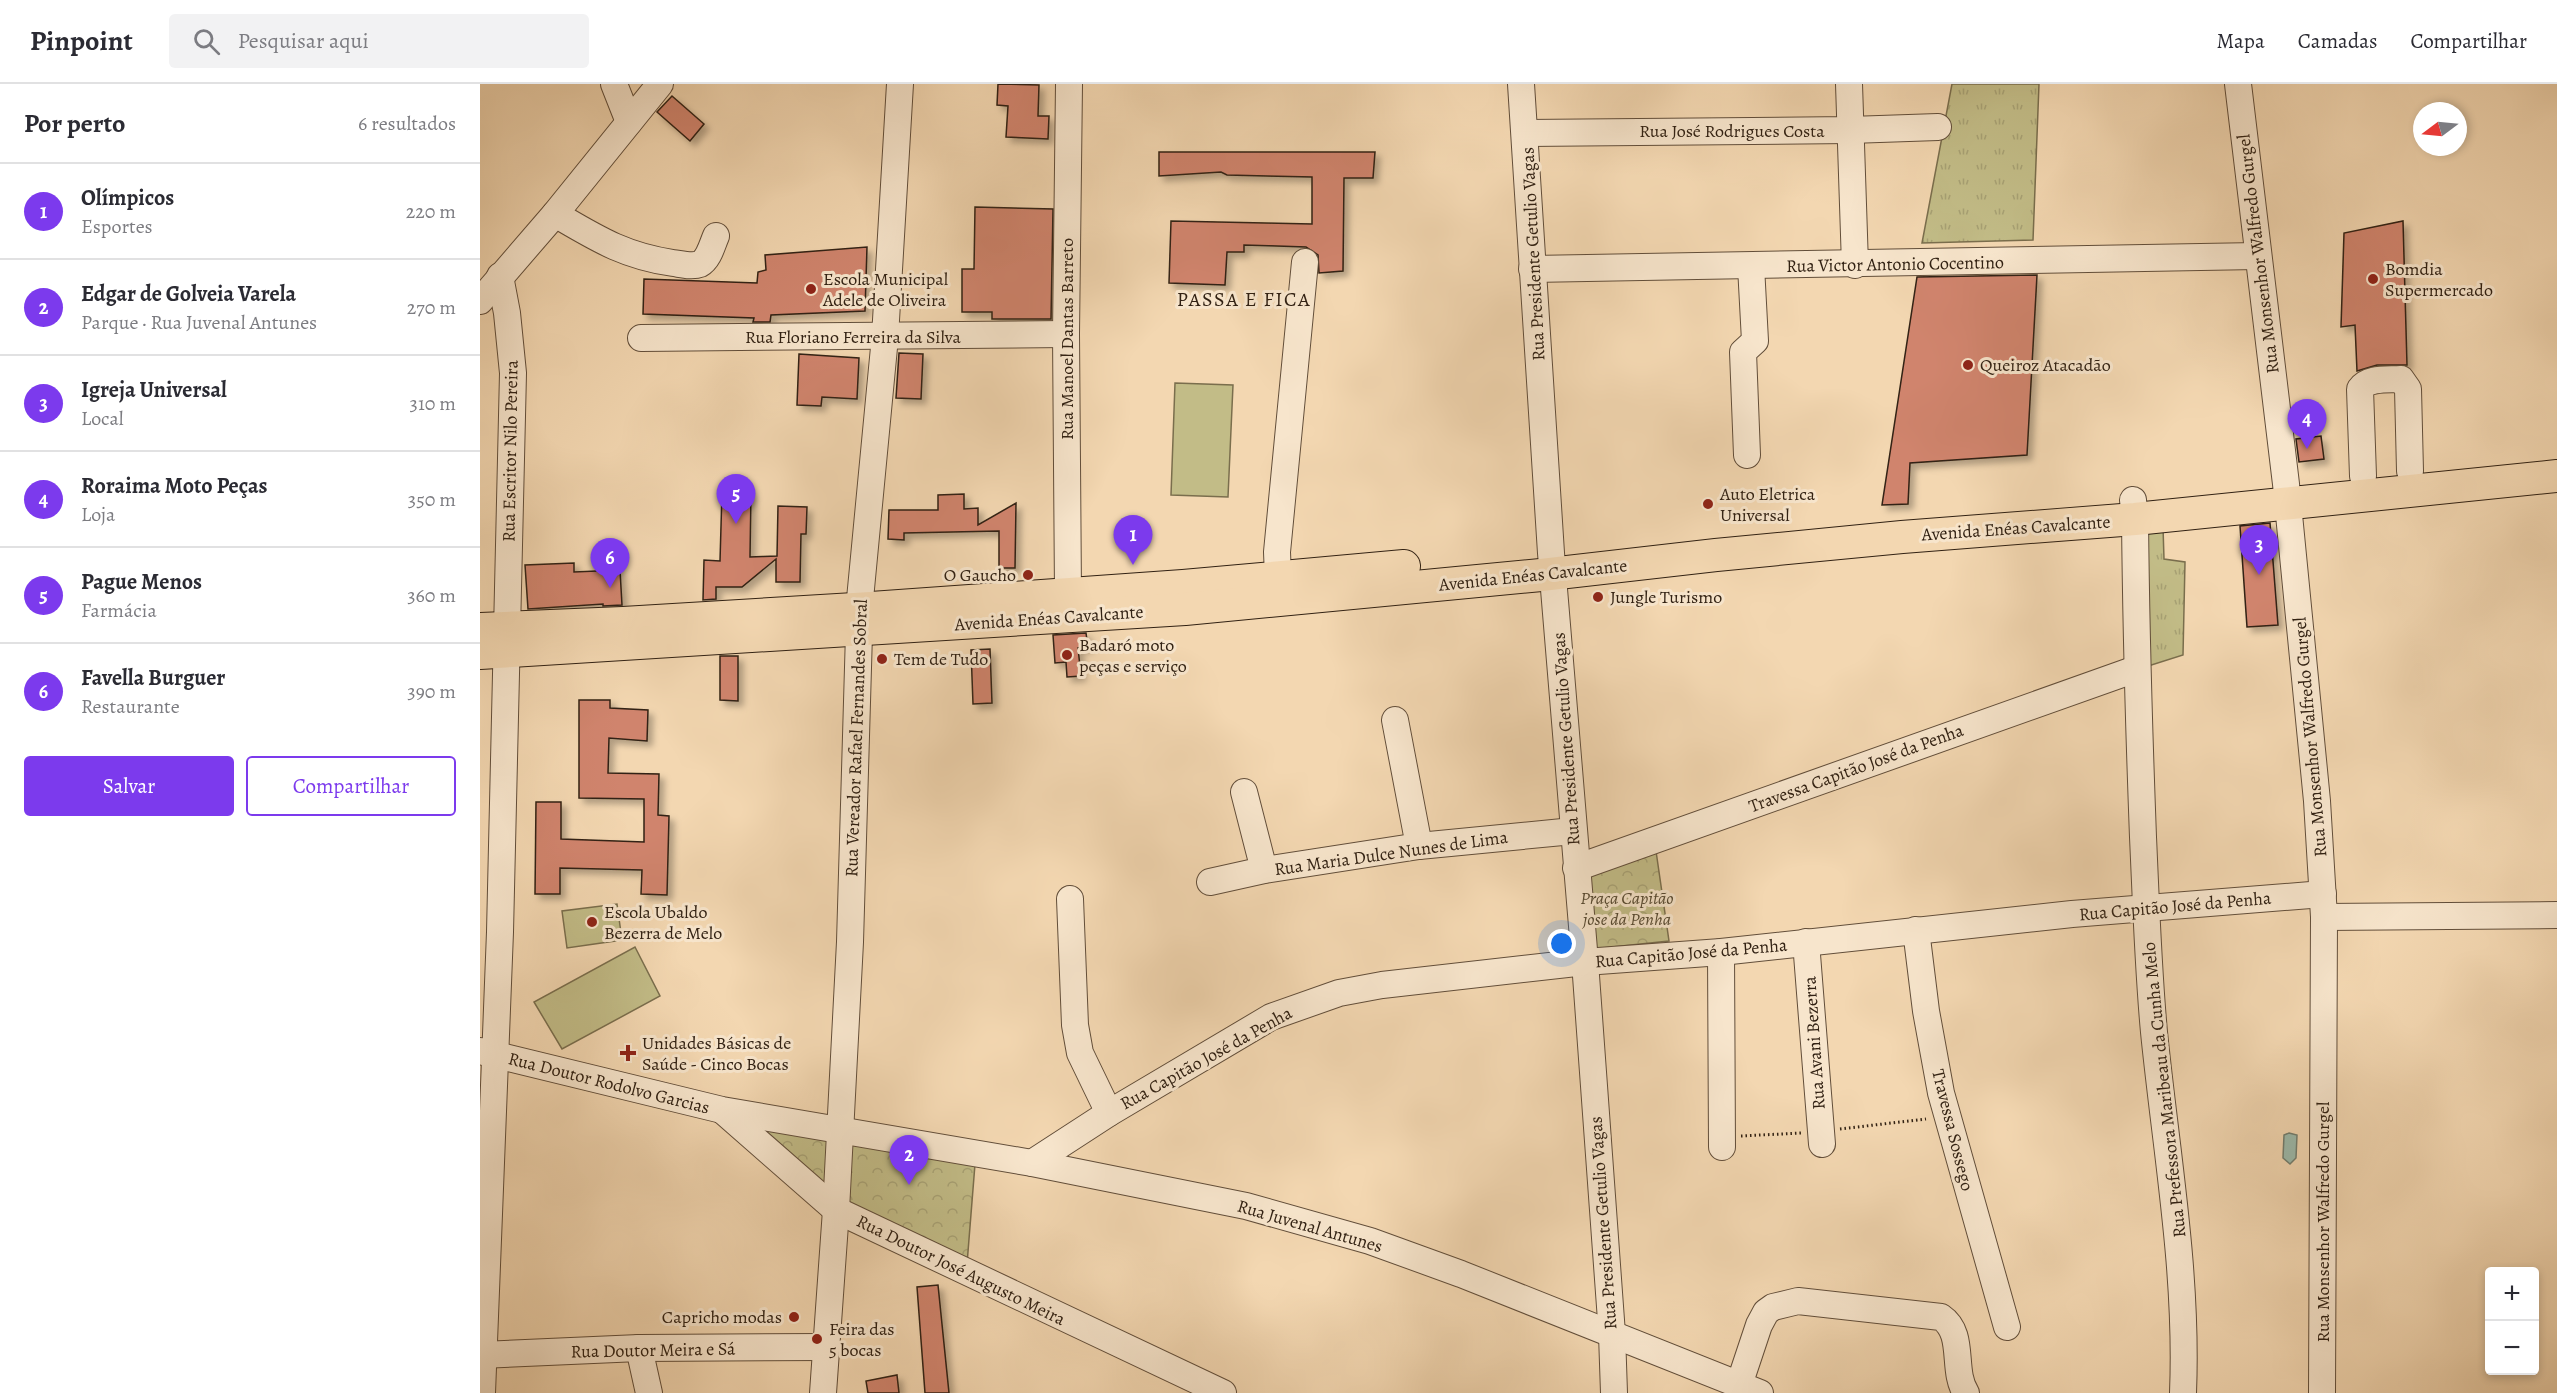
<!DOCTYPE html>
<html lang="pt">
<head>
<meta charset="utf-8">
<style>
  :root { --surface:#fff; --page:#f2f2f3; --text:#2b2b33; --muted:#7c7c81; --line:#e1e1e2; --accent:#7c3aed }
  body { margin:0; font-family:Alegreya,serif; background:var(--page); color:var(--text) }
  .controls { position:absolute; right:18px; bottom:18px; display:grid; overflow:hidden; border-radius:6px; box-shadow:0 3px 9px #0003 }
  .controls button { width:54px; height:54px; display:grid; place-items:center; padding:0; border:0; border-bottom:2px solid var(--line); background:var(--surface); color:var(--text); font:30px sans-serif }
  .compass { position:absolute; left:1933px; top:18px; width:54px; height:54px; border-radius:50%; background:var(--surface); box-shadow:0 3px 9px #0003; rotate:254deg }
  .you { position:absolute; left:1082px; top:860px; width:21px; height:21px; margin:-15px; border:4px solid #fff; border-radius:50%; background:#1a73e8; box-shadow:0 0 0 9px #1a73e833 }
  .badge { display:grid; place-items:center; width:39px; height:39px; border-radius:50%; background:var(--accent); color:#fff; font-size:20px; font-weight:700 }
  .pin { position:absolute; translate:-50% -50px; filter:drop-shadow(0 2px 3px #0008) }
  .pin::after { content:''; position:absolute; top:32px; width:21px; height:18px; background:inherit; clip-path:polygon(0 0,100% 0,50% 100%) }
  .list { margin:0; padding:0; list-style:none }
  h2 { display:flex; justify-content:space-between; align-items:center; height:78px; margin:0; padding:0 24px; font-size:26px }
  h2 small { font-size:20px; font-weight:400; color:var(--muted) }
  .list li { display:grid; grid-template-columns:39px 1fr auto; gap:18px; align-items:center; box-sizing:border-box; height:96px; padding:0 24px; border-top:2px solid var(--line) }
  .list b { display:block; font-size:22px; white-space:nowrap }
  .list p { margin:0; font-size:20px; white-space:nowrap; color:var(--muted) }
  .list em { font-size:20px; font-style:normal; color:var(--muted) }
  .actions { display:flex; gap:12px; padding:18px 24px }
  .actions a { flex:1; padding:14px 0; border:2px solid var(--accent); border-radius:6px; text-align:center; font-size:21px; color:var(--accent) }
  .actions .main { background:var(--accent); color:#fff }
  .icon { flex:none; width:33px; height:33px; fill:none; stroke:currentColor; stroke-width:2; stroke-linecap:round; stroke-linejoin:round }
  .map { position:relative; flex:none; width:2077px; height:1309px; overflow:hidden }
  header { display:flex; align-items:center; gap:36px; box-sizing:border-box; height:84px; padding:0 30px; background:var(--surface); border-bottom:2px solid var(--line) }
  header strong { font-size:28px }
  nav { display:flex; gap:33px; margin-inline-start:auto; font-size:21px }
  .search { width:420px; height:54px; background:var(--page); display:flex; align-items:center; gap:15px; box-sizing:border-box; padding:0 21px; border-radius:6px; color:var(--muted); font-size:22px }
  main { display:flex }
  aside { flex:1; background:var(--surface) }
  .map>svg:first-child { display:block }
</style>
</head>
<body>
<header>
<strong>Pinpoint</strong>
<div class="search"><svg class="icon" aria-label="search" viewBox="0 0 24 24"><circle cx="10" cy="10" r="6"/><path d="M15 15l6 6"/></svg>Pesquisar aqui</div>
<nav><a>Mapa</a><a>Camadas</a><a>Compartilhar</a></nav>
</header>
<main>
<aside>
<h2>Por perto<small>6 resultados</small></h2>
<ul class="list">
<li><span class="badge">1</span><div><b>Olímpicos</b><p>Esportes</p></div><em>220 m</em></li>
<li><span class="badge">2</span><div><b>Edgar de Golveia Varela</b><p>Parque · Rua Juvenal Antunes</p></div><em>270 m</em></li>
<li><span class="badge">3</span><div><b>Igreja Universal</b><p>Local</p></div><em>310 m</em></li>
<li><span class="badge">4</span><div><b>Roraima Moto Peças</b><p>Loja</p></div><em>350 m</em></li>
<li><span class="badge">5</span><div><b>Pague Menos</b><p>Farmácia</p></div><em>360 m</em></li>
<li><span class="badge">6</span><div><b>Favella Burguer</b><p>Restaurante</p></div><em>390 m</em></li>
</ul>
<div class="actions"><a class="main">Salvar</a><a>Compartilhar</a></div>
</aside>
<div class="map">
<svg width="2077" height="1309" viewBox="0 0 2077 1309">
  <defs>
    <pattern id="grass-tufts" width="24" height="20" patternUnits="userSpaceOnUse" patternTransform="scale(1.5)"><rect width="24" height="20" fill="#c2bc87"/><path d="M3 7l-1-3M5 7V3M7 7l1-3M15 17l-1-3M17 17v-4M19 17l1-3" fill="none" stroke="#a7a174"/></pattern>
    <pattern id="forest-crowns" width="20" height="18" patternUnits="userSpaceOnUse" patternTransform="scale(1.5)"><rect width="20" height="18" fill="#c2bc87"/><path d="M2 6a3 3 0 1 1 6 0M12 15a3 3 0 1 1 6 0" fill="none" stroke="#a7a174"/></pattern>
    <filter id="shadow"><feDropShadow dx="5" dy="5" stdDeviation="3" flood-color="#0004"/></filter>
  </defs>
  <rect width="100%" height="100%" fill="#f3d7b1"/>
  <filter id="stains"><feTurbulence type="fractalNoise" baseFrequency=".00333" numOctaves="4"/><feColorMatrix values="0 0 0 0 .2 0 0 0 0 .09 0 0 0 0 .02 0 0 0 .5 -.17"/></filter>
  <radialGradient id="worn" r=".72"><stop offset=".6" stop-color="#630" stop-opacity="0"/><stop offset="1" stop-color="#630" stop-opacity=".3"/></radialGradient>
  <g fill="url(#grass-tufts)" stroke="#7a6e4d" stroke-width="1.5">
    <path d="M1472,0H1559L1553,156L1442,159Z"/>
    <path d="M1683,443L1684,475L1705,478L1703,571L1662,584L1659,446Z"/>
  </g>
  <g fill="url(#forest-crowns)" stroke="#7a6e4d" stroke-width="1.5">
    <path d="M1176,767L1189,857L1113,865L1109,791Z"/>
    <path d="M272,1041L349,1054L346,1106Z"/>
    <path d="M368,1055L495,1080L487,1180L364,1121Z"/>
  </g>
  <g fill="#c2bc87" stroke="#7a6e4d" stroke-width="1.5">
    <path d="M695,299L753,301L748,413L691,411Z"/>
    <path d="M137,820L142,856L87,864L82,827Z"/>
    <path d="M155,863L180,912L82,965L54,918Z"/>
  </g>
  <path fill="#9bbaac" stroke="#717d6f" stroke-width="1.5" d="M1809,1049L1817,1051L1816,1074L1810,1080L1803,1074L1804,1051Z"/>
  <g fill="#d0846d" stroke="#312113" stroke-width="1.5" filter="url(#shadow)">
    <path d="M518,0L559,1L558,32H569L568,55L526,53L528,22L517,21Z"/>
    <path d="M192,12L224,40L210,57L177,28Z"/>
    <path d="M679,68H895L893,94H864L863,187L839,189L838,171L826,163L764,161V168H747L745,201L689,199L691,137L832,140V93L747,91L741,88L679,92Z"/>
    <path d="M495,123L573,125L571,235H512V228H482V185H494Z"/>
    <path d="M1923,137L1927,281H1897L1877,287L1875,241L1861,243L1864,149Z"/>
    <path d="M387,163L385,227L291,231L290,238H273L274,234L163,230L164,195L277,199L278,188L286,186L285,171Z"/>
    <path d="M1557,191L1547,371L1430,379L1428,420L1402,421L1437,193Z"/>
    <path d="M419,269L443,270L441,315L416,314Z"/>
    <path d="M319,270L379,274L377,315L342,313L341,322L317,321Z"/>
    <path d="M1841,352L1844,375L1819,378L1816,355Z"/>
    <path d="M242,408H271L270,473L297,472L298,422L327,423L326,450H321L320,498H296V475L262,503H236V515L223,516L224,476L240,477Z"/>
    <path d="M484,410V425L498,424V441L536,419L535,484H519V447L424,449V456L408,455L409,426H458V411Z"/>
    <path d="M1790,439L1798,541L1767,543L1760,442Z"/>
    <path d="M94,479V488L140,486L142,521L123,522V520L48,525L45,481Z"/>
    <path d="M606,549L608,563L598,564L601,592L587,593L586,578L575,579L573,551Z"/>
    <path d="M510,565L512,619L493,620L491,566Z"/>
    <path d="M240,572H258V617L240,616Z"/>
    <path d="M99,616H130V624L168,626L167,657L129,654L128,689L179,690L178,731L189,732L187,811L161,810L162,786L80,784V810H55L56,718H81V755L164,758V715L99,714Z"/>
    <path d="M458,1201L469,1309H445L437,1203Z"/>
    <path d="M417,1291L419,1309H388L386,1297Z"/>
  </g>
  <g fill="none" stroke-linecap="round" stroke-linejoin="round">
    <defs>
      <g id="minor">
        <path d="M134,0L149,38"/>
        <path d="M1041,0L1071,469L1105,878L1132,1250L1134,1309"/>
        <path d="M1369,0L1375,181"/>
        <path d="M1758,0L1806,400L1837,717L1844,833L1842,1309"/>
        <path d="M1046,49L1370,46L1458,43"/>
        <path d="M75,130C116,154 144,172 193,179C201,180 212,183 220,180C229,175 232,161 236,152"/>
        <path d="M1052,185L1777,172"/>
        <path d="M0,217L75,130L180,0"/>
        <path d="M161,254L586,250"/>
        <path d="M1267,371L1263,268L1275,257L1271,182"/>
        <path d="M1883,392L1880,305C1888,293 1907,296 1921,295L1928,305L1930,387"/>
        <path d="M1653,416L1655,435C1656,541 1659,647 1663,753C1666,818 1668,883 1674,948C1686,1068 1708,1187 1703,1309"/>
        <path d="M798,493L797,468L825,178"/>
        <path d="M588,509L586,250L589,0"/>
        <path d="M915,636L939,762"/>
        <path d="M764,708L784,786"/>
        <path d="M1096,784L1656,585"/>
        <path d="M730,798L784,786L939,762L1093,747"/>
        <path d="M590,815L595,941L600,969L629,1029"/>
        <path d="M1844,833L2077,831"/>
        <path d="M1436,846L1446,927L1461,1009L1527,1243"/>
        <path d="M1326,858L1342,1060"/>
        <path d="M1241,868L1242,1063"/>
        <path d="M0,967L242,1026L552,1079L766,1122L890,1157L981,1190L1280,1309"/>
        <path d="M243,1027L356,1126L743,1309"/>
        <path d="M552,1079L629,1029L791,933L859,909L902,901L1105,878L1241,868L1592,830L1843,810"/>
        <path d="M159,1264L169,1309"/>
        <path d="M0,1271L159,1264L346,1263"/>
        <path d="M1259,1301L1279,1241L1286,1228L1293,1223L1318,1217L1461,1233C1486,1250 1471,1286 1486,1309"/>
        <path d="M2,1309L20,848L33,289L27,229L20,192"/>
        <path d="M343,1309L356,1126L370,858L380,515L405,253L420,0"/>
      </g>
      <g id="major">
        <path d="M0,545L143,539L391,524L703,502L924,482"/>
        <path d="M0,569L705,525L1061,491L1236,471L1422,453L1655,435L2077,392"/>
      </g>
    </defs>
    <use href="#minor" stroke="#624e3a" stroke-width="28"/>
    <use href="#major" stroke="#312113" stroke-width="34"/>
    <g stroke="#312113" stroke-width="3" stroke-dasharray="1.5 3" stroke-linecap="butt">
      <path d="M1360,1045L1446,1035"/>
      <path d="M1261,1052L1321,1049"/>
    </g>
    <use href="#minor" stroke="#f7e5cc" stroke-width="26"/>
    <use href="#major" stroke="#f3d7b1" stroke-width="32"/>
  </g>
  <g fill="#8f2418" stroke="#f7e5cc" stroke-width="2">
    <circle cx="1893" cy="195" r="6"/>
    <circle cx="331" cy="205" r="6"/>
    <circle cx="1488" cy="281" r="6"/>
    <circle cx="1228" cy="420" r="6"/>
    <circle cx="548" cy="491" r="6"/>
    <circle cx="1118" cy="513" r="6"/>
    <circle cx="587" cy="571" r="6"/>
    <circle cx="402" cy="575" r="6"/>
    <circle cx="112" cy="838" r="6"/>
    <path d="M145 960h6v6h6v6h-6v6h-6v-6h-6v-6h6z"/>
    <circle cx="314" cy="1233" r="6"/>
    <circle cx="337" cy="1255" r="6"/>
  </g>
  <g text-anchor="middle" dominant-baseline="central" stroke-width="6" stroke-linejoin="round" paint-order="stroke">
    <g font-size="18" fill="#312113" stroke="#f7e5cc">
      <text x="1252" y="47">Rua José Rodrigues Costa</text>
      <text transform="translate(1053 170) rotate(-93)">Rua Presidente Getulio Vagas</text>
      <text transform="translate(1778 170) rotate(-97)">Rua Monsenhor Walfredo Gurgel</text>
      <text transform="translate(1415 180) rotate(-1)">Rua Victor Antonio Cocentino</text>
      <text x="373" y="253">Rua Floriano Ferreira da Silva</text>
      <text transform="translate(587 255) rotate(-90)">Rua Manoel Dantas Barreto</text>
      <text transform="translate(30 367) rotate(-89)">Rua Escritor Nilo Pereira</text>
      <text transform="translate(1536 444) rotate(-4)">Avenida Enéas Cavalcante</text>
      <text transform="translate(1053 491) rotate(-6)">Avenida Enéas Cavalcante</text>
      <text transform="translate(569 534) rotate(-4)">Avenida Enéas Cavalcante</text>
      <text transform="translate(1830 653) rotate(-95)">Rua Monsenhor Walfredo Gurgel</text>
      <text transform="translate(376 654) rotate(-88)">Rua Vereador Rafael Fernandes Sobral</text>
      <text transform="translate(1086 655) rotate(-94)">Rua Presidente Getulio Vagas</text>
      <text transform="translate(1376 684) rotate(-20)">Travessa Capitão José da Penha</text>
      <text transform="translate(911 769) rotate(-8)">Rua Maria Dulce Nunes de Lima</text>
      <text transform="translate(1695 822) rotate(-5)">Rua Capitão José da Penha</text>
      <text transform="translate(1211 869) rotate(-5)">Rua Capitão José da Penha</text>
      <text transform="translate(1334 959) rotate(-94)">Rua Avani Bezerra</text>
      <text transform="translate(726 974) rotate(-29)">Rua Capitão José da Penha</text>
      <text transform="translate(129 999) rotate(14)">Rua Doutor Rodolvo Garcias</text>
      <text transform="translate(1684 1006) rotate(-96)">Rua Prefessora Maribeau da Cunha Melo</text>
      <text transform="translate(1473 1046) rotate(76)">Travessa Sossego</text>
      <text transform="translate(1843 1138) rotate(-90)">Rua Monsenhor Walfredo Gurgel</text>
      <text transform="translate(1123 1139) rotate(-94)">Rua Presidente Getulio Vagas</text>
      <text transform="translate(830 1142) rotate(16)">Rua Juvenal Antunes</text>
      <text transform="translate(481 1186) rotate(26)">Rua Doutor José Augusto Meira</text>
      <text transform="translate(173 1266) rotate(-1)">Rua Doutor Meira e Sá</text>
    </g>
    <g font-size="18" fill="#312113" stroke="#f7e5cc" text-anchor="start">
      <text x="1905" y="185">Bomdia<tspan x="1905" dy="21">Supermercado</tspan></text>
      <text x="343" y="195">Escola Municipal<tspan x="343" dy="21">Adele de Oliveira</tspan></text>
      <text x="1500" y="281">Queiroz Atacadão</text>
      <text x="1240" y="410">Auto Eletrica<tspan x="1240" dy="21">Universal</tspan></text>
      <text x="536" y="491" text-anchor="end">O Gaucho</text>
      <text x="1130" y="513">Jungle Turismo</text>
      <text x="599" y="561">Badaró moto<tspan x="599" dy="21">peças e serviço</tspan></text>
      <text x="414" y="575">Tem de Tudo</text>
      <text x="124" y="828">Escola Ubaldo<tspan x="124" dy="21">Bezerra de Melo</tspan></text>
      <text x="162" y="959">Unidades Básicas de<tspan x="162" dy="21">Saúde - Cinco Bocas</tspan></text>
      <text x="302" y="1233" text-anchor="end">Capricho modas</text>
      <text x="349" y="1245">Feira das<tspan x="349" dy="21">5 bocas</tspan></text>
    </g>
    <g font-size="18" font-style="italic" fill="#554830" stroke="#f7e5cc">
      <text x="1147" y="814">Praça Capitão<tspan x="1147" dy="21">jose da Penha</tspan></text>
    </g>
    <g font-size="20" letter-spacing="1.5" fill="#312113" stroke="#f7e5cc">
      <text x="764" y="215">PASSA E FICA</text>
    </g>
  </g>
  <rect width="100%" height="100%" filter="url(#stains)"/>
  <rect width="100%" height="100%" fill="url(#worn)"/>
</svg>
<div class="controls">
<button>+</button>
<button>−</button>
</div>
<svg class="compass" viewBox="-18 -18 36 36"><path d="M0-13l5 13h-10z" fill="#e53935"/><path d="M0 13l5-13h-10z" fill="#7c7c81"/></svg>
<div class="you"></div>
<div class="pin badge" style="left:653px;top:481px">1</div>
<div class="pin badge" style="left:429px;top:1101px">2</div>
<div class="pin badge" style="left:1779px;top:491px">3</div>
<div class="pin badge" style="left:1827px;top:365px">4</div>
<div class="pin badge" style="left:256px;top:440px">5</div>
<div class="pin badge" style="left:130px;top:504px">6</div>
</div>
</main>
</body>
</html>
